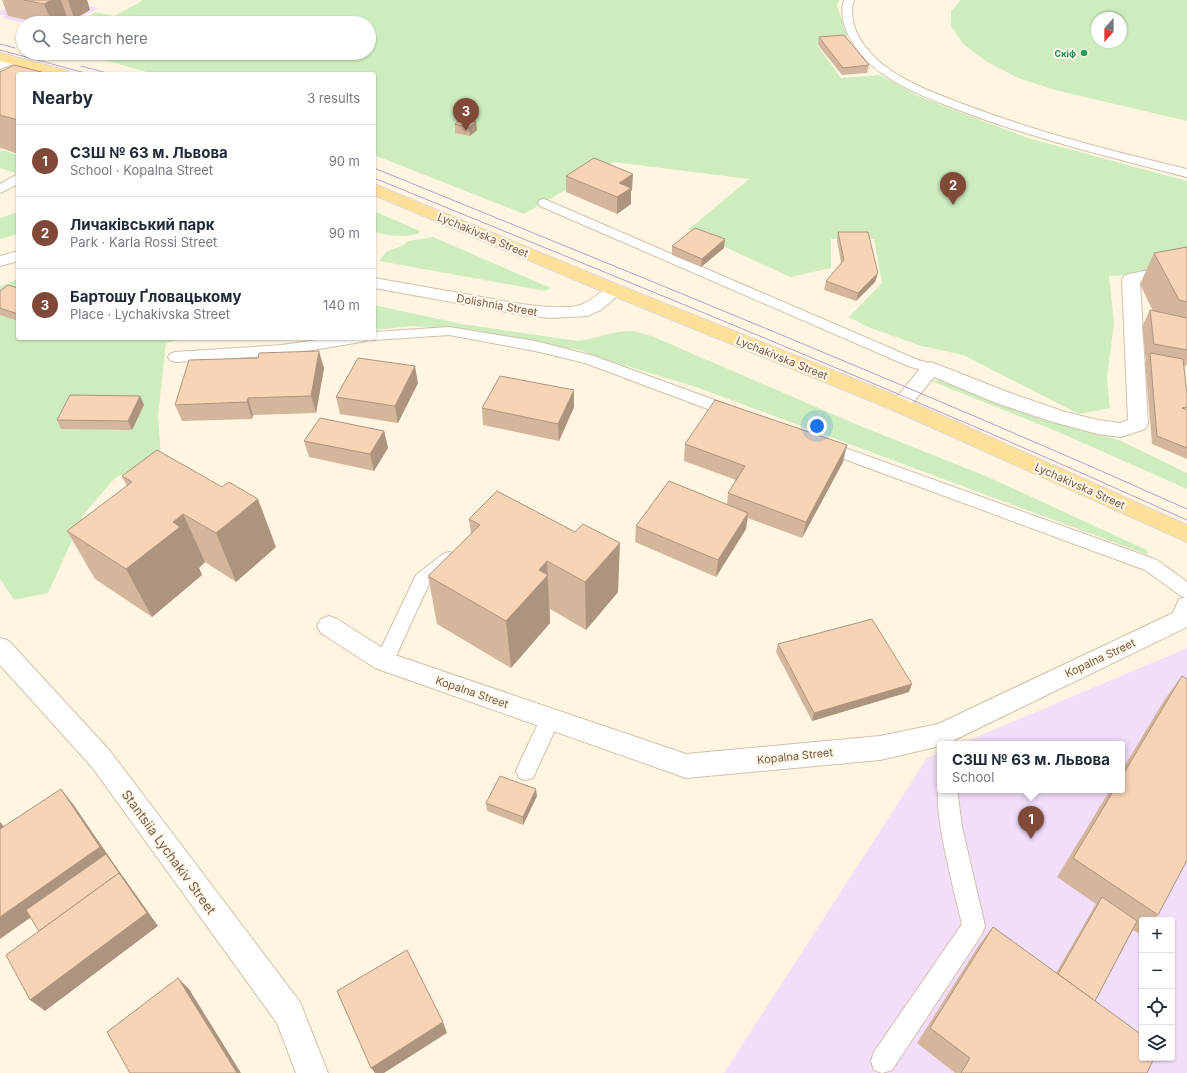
<!DOCTYPE html>
<html lang="en">
<head>
<meta charset="utf-8">
<style>
  :root { --surface:#fff; --page:#f2f2f3; --text:#1f2937; --muted:#747a83; --line:#e0e1e3; --accent:#804938 }
  body { margin:0; font-family:Inter,sans-serif; background:var(--page); color:var(--text) }
  .controls { position:absolute; right:12px; bottom:12px; display:grid; overflow:hidden; border-radius:4px; box-shadow:0 1px 3px #0004 }
  .controls button { width:36px; height:36px; display:grid; place-items:center; padding:0; border:0; border-bottom:1px solid var(--line); background:var(--surface); color:var(--text); font:20px sans-serif }
  .compass { position:absolute; left:1091px; top:12px; width:36px; height:36px; border-radius:50%; background:var(--surface); box-shadow:0 1px 3px #0004; rotate:201deg }
  .you { position:absolute; left:817px; top:426px; width:14px; height:14px; margin:-10px; border:3px solid #fff; border-radius:50%; background:#1a73e8; box-shadow:0 0 0 6px #1a73e833 }
  .badge { display:grid; place-items:center; width:26px; height:26px; border-radius:50%; background:var(--accent); color:#fff; font-size:13px; font-weight:700 }
  .pin { position:absolute; translate:-50% -33px; filter:drop-shadow(0 1px 2px #0008) }
  .pin::after { content:''; position:absolute; top:21px; width:14px; height:12px; background:inherit; clip-path:polygon(0 0,100% 0,50% 100%) }
  .popup { position:absolute; left:937px; top:741px; width:188px; height:52px; box-sizing:border-box; display:grid; place-content:center; border-radius:4px; background:var(--surface); filter:drop-shadow(0 1px 3px #0005); font-size:13px; white-space:nowrap; color:var(--muted) }
  .popup b { font-size:15px; color:var(--text) }
  .popup::after { content:''; position:absolute; left:50%; top:100%; margin-left:-8px; border:8px solid transparent; border-top-color:var(--surface) }
  .list { margin:0; padding:0; list-style:none }
  h2 { display:flex; justify-content:space-between; align-items:center; height:52px; margin:0; padding:0 16px; font-size:17px }
  h2 small { font-size:13px; font-weight:400; color:var(--muted) }
  .list li { display:grid; grid-template-columns:26px 1fr auto; gap:12px; align-items:center; box-sizing:border-box; height:72px; padding:0 16px; border-top:1px solid var(--line) }
  .list b { display:block; font-size:15px; white-space:nowrap }
  .list p { margin:0; font-size:13px; white-space:nowrap; color:var(--muted) }
  .list em { font-size:13px; font-style:normal; color:var(--muted) }
  .icon { flex:none; width:22px; height:22px; fill:none; stroke:currentColor; stroke-width:2; stroke-linecap:round; stroke-linejoin:round }
  .map { position:relative; flex:none; width:1187px; height:1073px; overflow:hidden }
  .search { position:absolute; background:var(--surface); box-shadow:0 1px 3px #0004; left:16px; top:16px; width:360px; height:44px; display:flex; align-items:center; gap:10px; box-sizing:border-box; padding:0 14px; border-radius:22px; color:var(--muted); font-size:15px }
  .panel { position:absolute; background:var(--surface); box-shadow:0 1px 3px #0004; left:16px; top:72px; width:360px; height:268px; border-radius:4px }
  .map>svg:first-child { display:block }
</style>
</head>
<body>
<div class="map">
<svg width="1187" height="1073" viewBox="0 0 1187 1073">
  <rect width="100%" height="100%" fill="#fff5e1"/>
  <g fill="#f2defb" fill-rule="evenodd">
    <path d="M19,0H61L99,8L70,23H23L2,18L5,15H0V11Z"/>
    <path d="M1187,648V1073H724L927,758L940,753V790H1122V744H960ZM1142,920H1172V1058H1142Z"/>
  </g>
  <g fill="#ceedbe" fill-rule="evenodd">
    <path d="M140,0H839L837,5L848,39L842,42L817,45L841,78L880,75L918,96L1028,138L1187,181V273H1158L1109,276L1114,323L1107,378L1110,408L1079,414L963,355L921,346L868,327L849,317L882,283L874,239H831V268L790,277L688,230L749,179L614,162L524,214L374,155V74H154L79,53H369V23H75L96,12L114,16L142,1Z"/>
    <path d="M961,0H1187V121L1055,90L1018,78L987,62L963,44L951,26V11ZM1097,18H1121V42H1097Z"/>
    <path d="M3,150L18,155V174L0,168V151Z"/>
    <path d="M374,211L420,231L418,234C404,237 390,237 376,232L374,231Z"/>
    <path d="M18,212V234L0,239V218Z"/>
    <path d="M433,237L551,288L545,291L379,261L386,252L404,245L408,241Z"/>
    <path d="M18,279V338H185L166,343L158,416L161,456L115,478L84,514L48,593L14,600L0,579V287Z"/>
    <path d="M374,305L462,324L578,341C596,339 614,330 632,331C639,332 647,335 654,337L858,425L988,477L1147,550L1148,555L699,388L613,362L579,350L524,341L472,330L412,326L374,330Z"/>
    <path d="M942,379L1121,441L1187,473V489L1056,431L931,381Z"/>
  </g>
  <g fill="none" stroke-linecap="round" stroke-linejoin="round">
    <defs>
      <g id="lane">
        <path d="M844,0H854C846,27 866,52 886,67C909,84 937,94 963,104C1036,132 1111,151 1187,169V177C1109,157 1031,138 956,109C930,99 903,89 880,72C859,56 836,28 844,0Z"/>
        <path d="M16,175L18,176V184L0,193V184Z"/>
        <path d="M544,199L918,360L936,365L938,368L936,371L931,373L908,366L540,206L538,203L540,200Z"/>
        <path d="M449,327L535,341L594,356L739,409L742,413L739,417L734,418L729,417L585,363L535,351L449,335L374,340L368,338H374V332Z"/>
        <path d="M331,338H368L366,341L361,342L282,355L175,362L170,360L168,357L170,354L175,352L282,345Z"/>
        <path d="M823,440L1157,560L1187,582V598L1181,596L1145,570L817,449L815,445L817,441Z"/>
        <path d="M449,552L455,554L458,559L455,564L429,584L391,667L384,669L377,667L375,661L416,575L443,554Z"/>
        <path d="M550,710L557,713L560,719L533,778L526,780L519,778L516,771L519,764L543,713Z"/>
        <path d="M940,783V790H957L962,827L985,926L982,934L892,1070L882,1073L874,1070L871,1061L874,1052L962,924C956,898 930,802 940,783Z"/>
      </g>
      <g id="street">
        <path d="M10,56L15,57L17,60L15,63L0,69V60Z"/>
        <path d="M18,251V261L0,266V256Z"/>
        <path d="M1158,268L1164,269L1167,273L1164,277L1140,282L1148,424L1145,429L1121,437L1098,434L1053,422L996,403L934,377L907,410L900,412L893,410L890,405L924,364L931,362L1010,393L1065,412L1098,420L1120,423L1128,420L1122,279L1125,275Z"/>
        <path d="M374,278C408,284 442,290 476,296C507,302 538,308 570,307C594,306 603,282 621,286L624,290L601,310L587,316L550,318L518,314L374,288Z"/>
        <path d="M1187,597V627L946,744H940V746L880,760L686,778L375,668L321,633L317,626L321,619L329,616L337,619L392,654L686,754L880,736L938,724L1173,613L1179,599Z"/>
        <path d="M0,638L9,641L110,751L300,1002L328,1073H296L277,1023L92,767L0,665Z"/>
      </g>
      <g id="primary">
        <path d="M0,53L68,71L70,74H48L0,61Z"/>
        <path d="M374,184L621,286L907,400L1187,525V542L893,410L609,294L374,195Z"/>
      </g>
    </defs>
    <use href="#lane" stroke="#d3bfa9" stroke-width="2"/>
    <use href="#street" stroke="#d3bfa9" stroke-width="2"/>
    <use href="#primary" stroke="#dfd8d2" stroke-width="2"/>
    <use href="#lane" fill="#fff" fill-rule="evenodd"/>
    <use href="#street" fill="#fff" fill-rule="evenodd"/>
    <use href="#primary" fill="#ffe098" fill-rule="evenodd"/>
    <g stroke="#b89fc9" stroke-width="1">
      <path d="M0,44L15,48"/>
      <path d="M0,50L89,74"/>
      <path d="M81,66L111,74"/>
      <path d="M374,168C646,279 919,389 1187,509"/>
      <path d="M374,178C646,289 919,399 1187,520"/>
    </g>
  </g>
  <g fill="#d4b69d">
    <path d="M2,0H87L90,10L74,19L67,17L57,23H41L8,16Z"/>
    <path d="M819,37L869,65L867,73L842,75L818,45Z"/>
    <path d="M0,72L18,74V154L1,148L0,149Z"/>
    <path d="M476,122L477,130L470,136L455,133V124Z"/>
    <path d="M566,176L632,190L631,191V204L617,214L566,192Z"/>
    <path d="M838,232L878,273L875,282L856,301L824,290L826,281L841,263L837,240Z"/>
    <path d="M672,246L724,248L701,267L672,255Z"/>
    <path d="M1187,247V364L1184,368L1187,407L1186,410H1187V459L1152,444L1145,361H1146L1142,327L1150,310L1153,311L1140,284L1154,253Z"/>
    <path d="M18,288V321L0,315V291Z"/>
    <path d="M324,368L316,413L253,415L252,419L182,421L175,405Z"/>
    <path d="M418,383L398,423L340,414L336,397Z"/>
    <path d="M140,396L144,405L132,430L61,429L57,420Z"/>
    <path d="M574,407L559,441L483,425L482,408Z"/>
    <path d="M384,431L388,448L374,471L309,457L304,441Z"/>
    <path d="M685,444L843,462L802,538L748,518L746,529L716,577L635,542L636,526L727,504L728,493L736,480L684,461Z"/>
    <path d="M122,476L276,547L236,582L205,562L199,568L202,575L152,617L95,579L67,531L127,486Z"/>
    <path d="M469,519L618,592L586,630L550,609V623L511,668L437,624L428,576L471,534Z"/>
    <path d="M778,644L909,692L812,721L776,652Z"/>
    <path d="M1182,676L1158,915L1153,920H1142V930L1138,933L1133,930L1095,1001L1147,1073H955L917,1043L979,945L993,927L1056,973L1096,904L1057,877L1110,790H1122V770L1165,699Z"/>
    <path d="M537,796L523,825L487,811L486,803Z"/>
  </g>
  <g fill="#ad947f">
    <path d="M52,0H61L67,17L57,23H52L44,4Z"/>
    <path d="M68,0H87L90,10L74,19Z"/>
    <path d="M476,122L477,130L470,136L469,128Z"/>
    <path d="M633,174L632,190L631,191V204L617,214V197L619,183Z"/>
    <path d="M725,239L724,248L701,267L702,259Z"/>
    <path d="M878,273L875,282L856,301L858,293Z"/>
    <path d="M319,351L324,368L316,413L311,396Z"/>
    <path d="M415,366L418,383L398,423L395,406Z"/>
    <path d="M574,390V407L559,441L558,424Z"/>
    <path d="M140,396L144,405L132,430L128,421Z"/>
    <path d="M248,398L253,415L252,419L247,402Z"/>
    <path d="M384,431L388,448L374,471L370,454Z"/>
    <path d="M847,445L843,462L802,538L806,522Z"/>
    <path d="M258,499L276,547L236,582L216,533Z"/>
    <path d="M748,513L746,529L716,577L718,560Z"/>
    <path d="M183,514L205,562L199,568L202,575L152,617L126,569L173,522Z"/>
    <path d="M620,543L618,592L586,630L585,582Z"/>
    <path d="M547,561L550,623L511,668L506,621L539,570Z"/>
    <path d="M912,684L909,692L812,721L814,713Z"/>
    <path d="M61,789L73,804L112,861L158,926L45,1011L30,1000L128,887L111,861L0,939V917Z"/>
    <path d="M536,789L537,796L523,825V817Z"/>
    <path d="M0,822L2,824L13,843L0,829Z"/>
    <path d="M178,978L189,989L241,1073H237Z"/>
    <path d="M443,1022L447,1033L384,1073H375L371,1068Z"/>
  </g>
  <g fill="#f7d4b6" stroke="#ad947f">
    <path d="M24,0H52L44,4Z"/>
    <path d="M844,35L869,65L843,68L819,37Z"/>
    <path d="M14,65L49,74H18V120L0,115V72Z"/>
    <path d="M462,118L476,122L469,128L455,124Z"/>
    <path d="M594,158L633,174L619,183L631,188L617,197L566,176Z"/>
    <path d="M695,228L725,239L702,259L672,246Z"/>
    <path d="M838,232H868L878,273L858,293L826,281L844,260Z"/>
    <path d="M1187,247V302L1179,300L1154,253Z"/>
    <path d="M8,285L18,288V314L0,308V291Z"/>
    <path d="M1150,310L1187,318V350L1154,344Z"/>
    <path d="M319,351L311,396L248,398L247,402L175,405L189,360L258,358L259,353Z"/>
    <path d="M1150,353L1183,359L1187,394V407L1182,408L1187,410V448L1157,436Z"/>
    <path d="M358,358L415,366L395,406L336,397Z"/>
    <path d="M500,376L574,390L558,424L482,408Z"/>
    <path d="M70,395L140,396L128,421L57,420Z"/>
    <path d="M715,400L847,445L806,522L728,493L745,466L685,444Z"/>
    <path d="M320,418L384,431L370,454L304,441Z"/>
    <path d="M157,450L222,487L229,482L258,499L216,533L183,514L173,522L180,527L126,569L67,531L132,482L122,476Z"/>
    <path d="M669,481L748,513L718,560L636,526Z"/>
    <path d="M497,491L575,532L583,524L620,543L585,582L547,561L539,570L548,575L506,621L428,576L480,525L469,519Z"/>
    <path d="M872,619L912,684L814,713L778,644Z"/>
    <path d="M1182,676L1187,679V860L1158,915L1073,858L1114,790H1122V776Z"/>
    <path d="M500,776L536,789L523,817L486,803Z"/>
    <path d="M61,789L100,847L0,917V829Z"/>
    <path d="M106,854L124,880L119,873L39,931L26,910Z"/>
    <path d="M119,873L147,913L30,1000L6,955Z"/>
    <path d="M1102,897L1137,921L1095,1001L1058,974Z"/>
    <path d="M993,927L1142,1035V1058H1154L1147,1073H961L970,1058L930,1028Z"/>
    <path d="M407,950L443,1022L371,1068L337,991Z"/>
    <path d="M178,978L237,1073H130L107,1032Z"/>
  </g>
  <circle fill="#2e9e5b" stroke="#fff8ea" stroke-width="1.5" cx="1084" cy="53" r="4"/>
  <g text-anchor="middle" dominant-baseline="central" stroke-width="4" stroke-linejoin="round" paint-order="stroke">
    <g font-size="9" font-weight="bold" fill="#27864d" stroke="#fff8ea" text-anchor="end">
      <text x="1076" y="53">Скіф</text>
    </g>
    <g font-size="11" fill="#785b45" stroke="#fff8ea">
      <text transform="translate(483 235) rotate(23)">Lychakivska Street</text>
      <text transform="translate(497 305) rotate(10)">Dolishnia Street</text>
      <text transform="translate(782 358) rotate(22)">Lychakivska Street</text>
      <text transform="translate(1080 486) rotate(24)">Lychakivska Street</text>
      <text transform="translate(1100 658) rotate(-25)">Kopalna Street</text>
      <text transform="translate(472 692) rotate(19)">Kopalna Street</text>
      <text transform="translate(795 756) rotate(-6)">Kopalna Street</text>
    </g>
    <g font-size="13" fill="#785b45" stroke="#fff8ea">
      <text transform="translate(169 852) rotate(54)">Stantsiia Lychakiv Street</text>
    </g>
  </g>
</svg>
<div class="controls">
<button>+</button>
<button>−</button>
<button><svg class="icon" aria-label="locate" viewBox="0 0 24 24"><circle cx="12" cy="12" r="6"/><path d="M12 2v4M12 18v4M2 12h4M18 12h4"/></svg></button>
<button><svg class="icon" aria-label="layers" viewBox="0 0 24 24"><path d="M12 4l9 5-9 5-9-5zM3 14l9 5 9-5"/></svg></button>
</div>
<svg class="compass" viewBox="-18 -18 36 36"><path d="M0-13l5 13h-10z" fill="#e53935"/><path d="M0 13l5-13h-10z" fill="#747a83"/></svg>
<div class="you"></div>
<div class="pin badge" style="left:1031px;top:839px">1</div>
<div class="popup"><b>СЗШ № 63 м. Львова</b>School</div>
<div class="pin badge" style="left:953px;top:205px">2</div>
<div class="pin badge" style="left:466px;top:131px">3</div>
<div class="search"><svg class="icon" aria-label="search" viewBox="0 0 24 24"><circle cx="10" cy="10" r="6"/><path d="M15 15l6 6"/></svg>Search here</div>
<section class="panel">
<h2>Nearby<small>3 results</small></h2>
<ul class="list">
<li><span class="badge">1</span><div><b>СЗШ № 63 м. Львова</b><p>School · Kopalna Street</p></div><em>90 m</em></li>
<li><span class="badge">2</span><div><b>Личаківський парк</b><p>Park · Karla Rossi Street</p></div><em>90 m</em></li>
<li><span class="badge">3</span><div><b>Бартошу Ґловацькому</b><p>Place · Lychakivska Street</p></div><em>140 m</em></li>
</ul>
</section>
</div>
</body>
</html>
